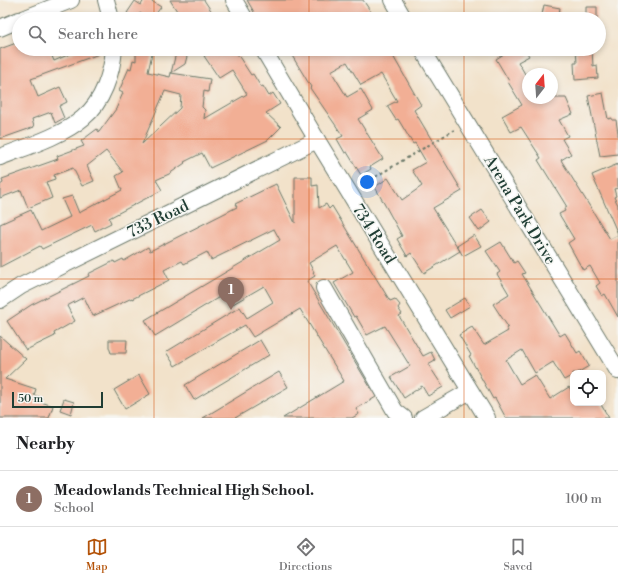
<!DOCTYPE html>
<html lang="en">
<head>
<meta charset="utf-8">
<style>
  :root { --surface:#fff; --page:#f6f6f6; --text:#202124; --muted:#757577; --line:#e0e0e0; --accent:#b45309 }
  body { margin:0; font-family:"Libre Bodoni",serif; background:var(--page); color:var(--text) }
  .controls { position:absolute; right:12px; bottom:12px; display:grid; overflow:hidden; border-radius:8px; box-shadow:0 2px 6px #0003 }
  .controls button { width:36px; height:36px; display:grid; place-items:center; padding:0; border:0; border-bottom:1px solid var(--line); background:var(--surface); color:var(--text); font:20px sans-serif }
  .compass { position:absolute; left:522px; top:68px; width:36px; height:36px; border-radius:50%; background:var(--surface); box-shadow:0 2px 6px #0003; rotate:17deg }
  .scale { position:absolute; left:12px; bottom:10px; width:91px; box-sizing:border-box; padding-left:4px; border:2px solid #1f3d34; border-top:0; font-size:11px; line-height:14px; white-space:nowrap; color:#1f3d34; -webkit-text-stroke:3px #f6f6f2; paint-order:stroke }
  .you { position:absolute; left:367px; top:182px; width:14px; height:14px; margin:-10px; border:3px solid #fff; border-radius:50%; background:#1a73e8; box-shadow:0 0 0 6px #1a73e833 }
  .badge { display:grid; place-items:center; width:26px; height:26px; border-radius:50%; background:var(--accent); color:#fff; font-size:13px; font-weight:700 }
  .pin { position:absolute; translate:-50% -33px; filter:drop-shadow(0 1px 2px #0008) }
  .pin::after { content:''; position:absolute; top:21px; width:14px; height:12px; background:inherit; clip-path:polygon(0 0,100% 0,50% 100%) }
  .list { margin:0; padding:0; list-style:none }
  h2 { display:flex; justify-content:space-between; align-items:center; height:52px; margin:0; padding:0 16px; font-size:17px }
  h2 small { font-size:13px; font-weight:400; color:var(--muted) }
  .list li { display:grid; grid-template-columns:26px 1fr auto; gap:12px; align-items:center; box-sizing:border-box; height:56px; padding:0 16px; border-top:1px solid var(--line) }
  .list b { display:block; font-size:15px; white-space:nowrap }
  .list p { margin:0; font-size:13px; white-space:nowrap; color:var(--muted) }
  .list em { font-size:13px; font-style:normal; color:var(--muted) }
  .icon { flex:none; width:22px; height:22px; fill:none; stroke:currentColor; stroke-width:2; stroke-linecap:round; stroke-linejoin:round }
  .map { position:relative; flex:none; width:618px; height:418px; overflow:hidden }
  .search { position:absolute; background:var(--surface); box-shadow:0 2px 6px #0003; left:12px; right:12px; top:12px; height:44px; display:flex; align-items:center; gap:10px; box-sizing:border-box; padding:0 14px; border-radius:22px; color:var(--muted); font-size:15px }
  .sheet { height:108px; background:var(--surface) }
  nav { display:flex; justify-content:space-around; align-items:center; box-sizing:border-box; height:56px; border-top:1px solid var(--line); background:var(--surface); font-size:11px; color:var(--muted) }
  nav a { display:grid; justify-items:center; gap:2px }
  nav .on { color:var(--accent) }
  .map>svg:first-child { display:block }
</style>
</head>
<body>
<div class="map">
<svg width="618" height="418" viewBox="0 0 618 418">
  <rect width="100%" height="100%" fill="#f6f6f2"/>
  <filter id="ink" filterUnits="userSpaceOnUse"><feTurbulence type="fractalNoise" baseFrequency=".025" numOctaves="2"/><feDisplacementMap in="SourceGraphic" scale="8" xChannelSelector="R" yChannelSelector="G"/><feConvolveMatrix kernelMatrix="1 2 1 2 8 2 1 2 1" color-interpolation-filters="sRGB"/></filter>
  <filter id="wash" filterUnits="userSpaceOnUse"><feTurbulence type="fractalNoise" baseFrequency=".012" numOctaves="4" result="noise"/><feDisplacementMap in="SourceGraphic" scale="16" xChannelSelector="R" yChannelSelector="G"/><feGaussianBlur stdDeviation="0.9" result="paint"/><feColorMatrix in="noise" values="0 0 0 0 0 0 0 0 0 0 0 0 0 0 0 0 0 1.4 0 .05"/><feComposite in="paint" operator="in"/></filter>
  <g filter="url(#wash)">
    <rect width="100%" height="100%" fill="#f2e2ca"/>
    <g id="blocks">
      <g fill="#f2af95" fill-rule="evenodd">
        <path d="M144,0H150L161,7L152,19H149L140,13L136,19L127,13L135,1L141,5Z"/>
        <path d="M170,0H204L212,12L201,19H182Z"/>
        <path d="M247,0H363L371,12L360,19H258Z"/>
        <path d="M544,5L560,8L558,19H541Z"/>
        <path d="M586,7H597V19L586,18Z"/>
        <path d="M19,42V49H49L54,61L81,49H86L99,54L31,79L38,97L60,87L67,102L59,106L64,118L55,123L51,112L32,119L34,127L0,139V49Z"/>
        <path d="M136,49H153L148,72L170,77L171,73L210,79L208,92L204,91L202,107L205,110L204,119L247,94L232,70L219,78L204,56L216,49H234L251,75L253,74L261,87L263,86L269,96L273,93L280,104L266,113L281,127L268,140L210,168L202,153L184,162L185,163L169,174L156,180L162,190L109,218L111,223L95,231L92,225L42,249L40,246L0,267V224L31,210L41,231L70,217L62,199L72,196L79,213L122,190L116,176L123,172L106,151L87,166L94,181L82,186L73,168L54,175L55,179L46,182L52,198L28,208L21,190L0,198V185L3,183L2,179L58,159L57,156L84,146L81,141L97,129L99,132L116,109L123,93L119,91L129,68L131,69L133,60L136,61ZM165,91L181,95L180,108L142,144Z"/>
        <path d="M177,49H189L185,64L171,73Z"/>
        <path d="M288,49H389L421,105L414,110L462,191L433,208L460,251L424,273L411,253L407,256L397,239L402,236L375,187L388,178L402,200L422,186L412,170L426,162L415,143L413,144L398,119L396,120L387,106L397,101L381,74L361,85L347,62L331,71L347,97L361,89L373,110L358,119L383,159L370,167L371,169L361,175L347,152L345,153L337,139L343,136L310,88L311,87Z"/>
        <path d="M512,49H525L529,56L518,62L528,79V98H566L573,114L559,120L568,136L562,139L571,154L561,160L610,239L618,235V317L605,294L602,296L596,286L600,283L590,266L583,270L568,243L574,239L559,214L565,211L564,209L567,207L538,160L541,158L521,127L511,132L502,116L522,105L508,82L509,81L496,59Z"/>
        <path d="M576,49H592L593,66L597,65L598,78L575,80L574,63H577Z"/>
        <path d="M603,93L608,119L612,118V120H616L618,133V154L600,156L588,96Z"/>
        <path d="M618,164V188L614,189L616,196L614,197L618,205V234L592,175Z"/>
        <path d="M295,177H312V186L318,185L319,208L326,204L329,209L332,206L390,301L395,299L400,305L398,308L402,314L399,316L423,356L431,352L435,360L428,364L443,387L428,396L422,386L404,398L391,377L410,366L385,326L367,335L356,316L354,317L334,283L353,272L337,246L309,263L314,272L313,273L315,276L307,281L376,397L356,409L359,414L352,418H283L344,381L300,309L253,337L245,325L175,366L166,352L240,307L247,318L273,302L264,286L233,304L226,293L155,336L145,320L280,240L274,229L211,260L207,252L184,264L182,261L164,270L169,280L132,299V298L93,316L84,297L67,306L75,321L54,333L55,336L26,350L7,321L31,305L89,276L88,274L114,261L115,263L123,259L124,261L148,247L150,251L237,207L235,204L276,184L295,223Z"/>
        <path d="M482,210L491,222L479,231L470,218Z"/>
        <path d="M474,235L481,246L463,256L457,246Z"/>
        <path d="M501,242L514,263L517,261L525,273L522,274L560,336L565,333L577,353L580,351L589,366L577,373H573V375L564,380L553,362L535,373L522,350L506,360L520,384L535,375L550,399L569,387L573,393V403H600L609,418H506L495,398L493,399L469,356L471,355L459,335L472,327L484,345L508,331L506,328L508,327L493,304L509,294L497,274L500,272L486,251Z"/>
        <path d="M465,298L470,306L450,318L445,310Z"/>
        <path d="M0,336L26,359L5,379L36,389L34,395L42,398L41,402L53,406L49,418H0Z"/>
        <path d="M109,340H127L126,353H111L109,347Z"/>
        <path d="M260,340L269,355L194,400L185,385Z"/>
        <path d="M279,372L288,387L235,418H203Z"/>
        <path d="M139,375L150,394L125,409L114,390Z"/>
        <path d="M64,399L74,402L71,414L60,410Z"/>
      </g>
    </g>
  </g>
  <g filter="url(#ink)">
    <use href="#blocks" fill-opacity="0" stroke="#697768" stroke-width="1"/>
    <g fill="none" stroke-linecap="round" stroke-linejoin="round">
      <defs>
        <g id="minor">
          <path d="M106,0L111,19"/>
          <path d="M234,0L245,19"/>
          <path d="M393,0L404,19"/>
          <path d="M23,19L71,0"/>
          <path d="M0,28L19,20"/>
          <path d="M263,49L317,140L487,418"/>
          <path d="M422,49L618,371"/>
          <path d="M0,157C26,147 62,136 83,118C103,102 112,73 114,49"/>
          <path d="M324,288L395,411L404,418"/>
          <path d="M0,300L21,286L317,140"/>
          <path d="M423,418L470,391"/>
        </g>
      </defs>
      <use href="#minor" stroke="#697768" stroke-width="18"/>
      <path stroke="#697768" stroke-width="2" stroke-dasharray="3 3" stroke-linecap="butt" d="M360,186L454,130"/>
      <use href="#minor" stroke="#fff" stroke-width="16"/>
    </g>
  </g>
  <path fill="none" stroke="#d45610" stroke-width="1" stroke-opacity="0.55" d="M154,0V19M309,0V19M464,0V19M154,49V418M309,49V418M464,49V418M0,139H618M0,279H618"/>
  <g text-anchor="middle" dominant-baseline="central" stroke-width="3" stroke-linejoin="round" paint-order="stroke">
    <g font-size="16" fill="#1f3d34" stroke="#f6f6f2">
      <text transform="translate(520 210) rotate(59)">Arena Park Drive</text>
      <text transform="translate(158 219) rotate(-26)">733 Road</text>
      <text transform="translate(374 234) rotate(58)">734 Road</text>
    </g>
  </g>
</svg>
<div class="controls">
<button><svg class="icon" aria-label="locate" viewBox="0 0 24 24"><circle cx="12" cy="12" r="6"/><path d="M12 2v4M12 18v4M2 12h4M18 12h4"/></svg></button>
</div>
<svg class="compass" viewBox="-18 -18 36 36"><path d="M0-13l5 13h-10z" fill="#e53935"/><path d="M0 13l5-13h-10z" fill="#757577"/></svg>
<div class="scale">50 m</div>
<div class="you"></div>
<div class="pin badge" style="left:231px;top:310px;background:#8d6e63">1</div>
<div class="search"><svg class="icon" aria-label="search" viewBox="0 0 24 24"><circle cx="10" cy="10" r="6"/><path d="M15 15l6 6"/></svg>Search here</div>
</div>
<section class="sheet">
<h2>Nearby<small></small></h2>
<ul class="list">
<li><span class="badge" style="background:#8d6e63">1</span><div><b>Meadowlands Technical High School.</b><p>School</p></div><em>100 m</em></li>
</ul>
</section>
<nav>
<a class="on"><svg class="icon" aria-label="map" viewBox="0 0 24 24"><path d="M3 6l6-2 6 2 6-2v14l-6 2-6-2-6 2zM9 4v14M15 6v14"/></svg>Map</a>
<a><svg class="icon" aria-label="directions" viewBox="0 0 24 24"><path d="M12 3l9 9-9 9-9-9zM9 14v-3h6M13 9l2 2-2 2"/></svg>Directions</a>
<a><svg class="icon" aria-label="saved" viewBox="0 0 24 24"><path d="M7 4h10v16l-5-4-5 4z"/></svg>Saved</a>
</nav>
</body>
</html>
